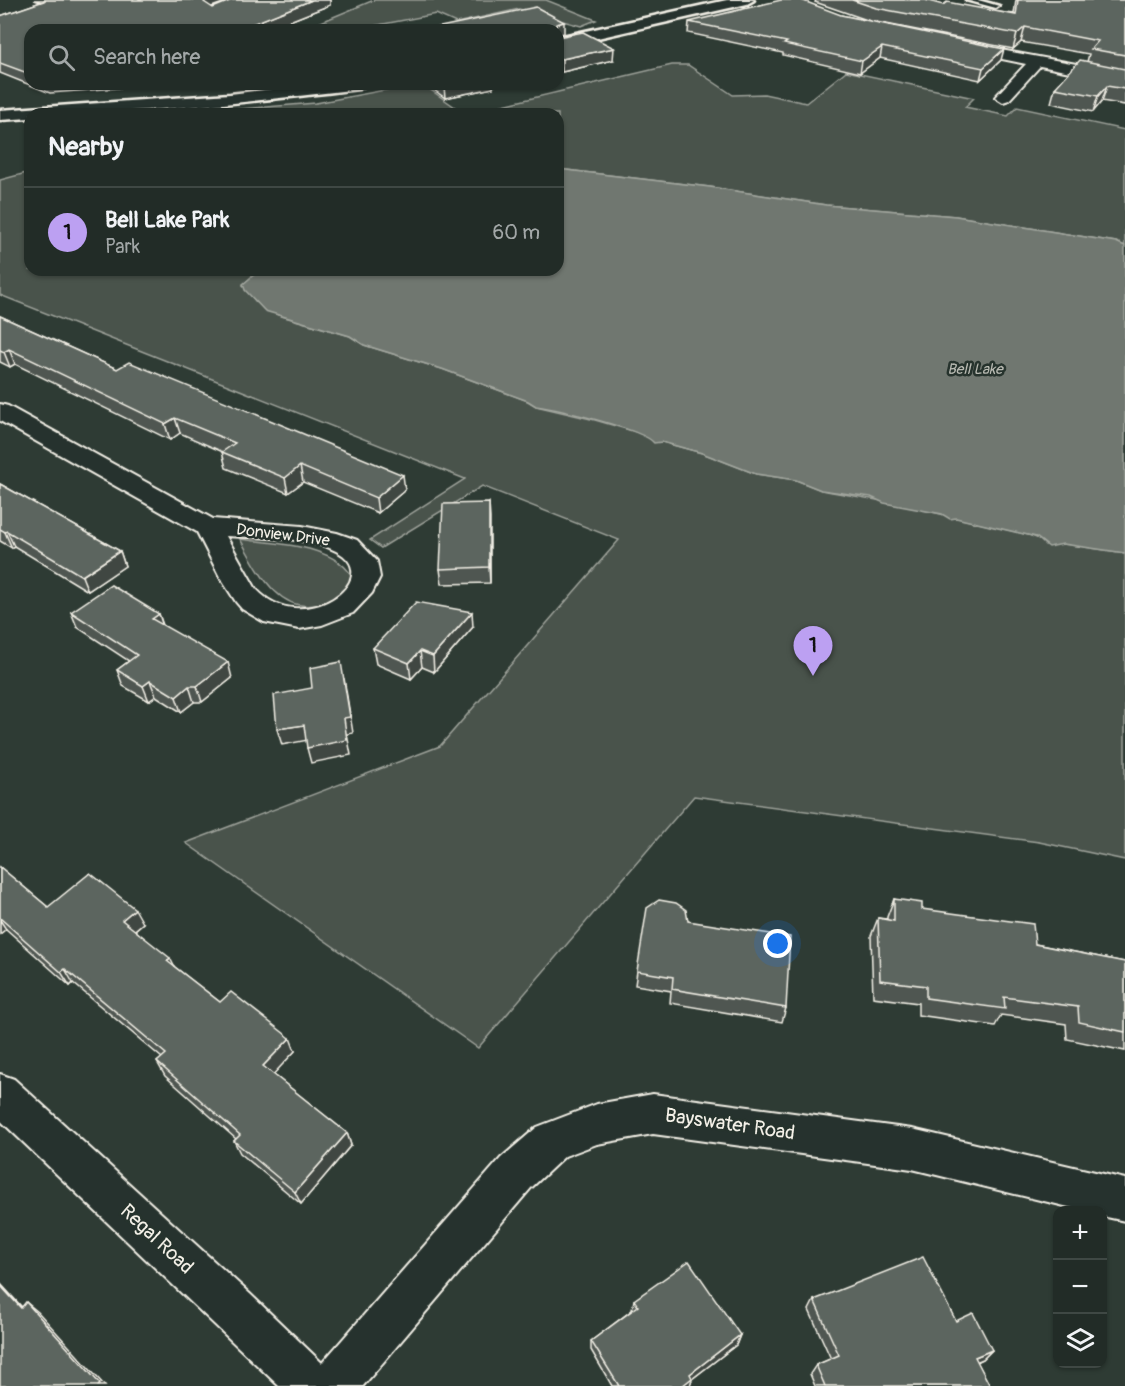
<!DOCTYPE html>
<html lang="en">
<head>
<meta charset="utf-8">
<style>
  :root { --surface:#222c27; --page:#2a342f; --text:#f1f3f6; --muted:#a2a7a7; --line:#3f4844; --accent:#bca0f2 }
  body { margin:0; font-family:Pangolin,sans-serif; background:var(--page); color:var(--text) }
  .controls { position:absolute; right:18px; bottom:18px; display:grid; overflow:hidden; border-radius:12px; box-shadow:0 2px 4px #0004 }
  .controls button { width:54px; height:54px; display:grid; place-items:center; padding:0; border:0; border-bottom:2px solid var(--line); background:var(--surface); color:var(--text); font:30px sans-serif }
  .you { position:absolute; left:778px; top:944px; width:21px; height:21px; margin:-15px; border:4px solid #fff; border-radius:50%; background:#1a73e8; box-shadow:0 0 0 9px #1a73e833 }
  .badge { display:grid; place-items:center; width:39px; height:39px; border-radius:50%; background:var(--accent); color:#111; font-size:20px; font-weight:700 }
  .pin { position:absolute; translate:-50% -50px; filter:drop-shadow(0 2px 3px #0008) }
  .pin::after { content:''; position:absolute; top:32px; width:21px; height:18px; background:inherit; clip-path:polygon(0 0,100% 0,50% 100%) }
  .list { margin:0; padding:0; list-style:none }
  h2 { display:flex; justify-content:space-between; align-items:center; height:78px; margin:0; padding:0 24px; font-size:26px }
  h2 small { font-size:20px; font-weight:400; color:var(--muted) }
  .list li { display:grid; grid-template-columns:39px 1fr auto; gap:18px; align-items:center; box-sizing:border-box; height:90px; padding:0 24px; border-top:2px solid var(--line) }
  .list b { display:block; font-size:22px; white-space:nowrap }
  .list p { margin:0; font-size:20px; white-space:nowrap; color:var(--muted) }
  .list em { font-size:20px; font-style:normal; color:var(--muted) }
  .icon { flex:none; width:33px; height:33px; fill:none; stroke:currentColor; stroke-width:2; stroke-linecap:round; stroke-linejoin:round }
  .map { position:relative; flex:none; width:1125px; height:1386px; overflow:hidden }
  .search { position:absolute; background:var(--surface); box-shadow:0 2px 4px #0004; left:24px; top:24px; width:540px; height:66px; display:flex; align-items:center; gap:15px; box-sizing:border-box; padding:0 21px; border-radius:18px; color:var(--muted); font-size:22px }
  .panel { position:absolute; background:var(--surface); box-shadow:0 2px 4px #0004; left:24px; top:108px; width:540px; height:168px; border-radius:18px }
  .map>svg:first-child { display:block }
</style>
</head>
<body>
<div class="map">
<svg width="1125" height="1386" viewBox="0 0 1125 1386">
  <rect width="100%" height="100%" fill="#2e3b34"/>
  <filter id="ink" filterUnits="userSpaceOnUse"><feTurbulence type="fractalNoise" baseFrequency=".0167" numOctaves="2"/><feDisplacementMap in="SourceGraphic" scale="12" xChannelSelector="R" yChannelSelector="G"/><feConvolveMatrix kernelMatrix="1 2 1 2 8 2 1 2 1" color-interpolation-filters="sRGB"/></filter>
  <g filter="url(#ink)">
    <g fill="#48524c" stroke="#9ea29a" stroke-width="1.5">
      <path d="M374,0H546L596,20L581,26L519,9L456,23L436,14L352,30H295L314,25Z"/>
      <path d="M672,65H688L733,95L764,94L806,103L846,71L974,98L965,107L1008,116L1017,107L1125,130V246L1116,242L956,216L826,205L710,187L558,169V114H176L316,103L417,84H422L465,114Z"/>
      <path d="M30,172V270H254L255,273L243,285L256,302L278,315L350,336L364,345L442,369L528,401L536,406L595,420L643,434L658,441L702,453L756,474L796,480L821,490L894,503L1029,535L1039,539L1045,545L1063,544L1125,553V860L1039,842L694,796L478,1048L186,843L440,746L619,540L482,486L381,548L370,540L465,479L0,295V180Z"/>
      <path d="M240,539C273,544 338,544 353,579C344,593 336,599 320,604C278,616 257,568 240,539Z"/>
    </g>
    <path fill="#6f7770" stroke="#a4a8a0" stroke-width="1.5" d="M558,169L710,187L826,205L956,216L1116,242L1125,246V553L1063,544L1049,547L1036,537L956,518L950,519L942,514L884,503L871,497L821,490L796,480L756,474L702,453L662,442L654,443C643,429 557,409 536,406L528,401L442,369L364,345L350,336L265,311L245,290L243,284L254,275V270H558Z"/>
    <g fill="none" stroke-linecap="round" stroke-linejoin="round">
      <defs>
        <path id="service" d="M966,0H978L999,6L996,8Z"/>
        <g id="minor">
          <path d="M963,43L1125,73V83L1040,66L1009,100L1003,102L995,97L1026,64L958,50L956,47L958,44Z"/>
          <path d="M0,404L8,406L213,519L302,526L337,533L357,540L377,561L380,577L372,593L353,613L322,625L299,629L264,622L242,609L236,602L220,577L197,532L0,421ZM226,536C257,538 308,536 336,551C388,577 303,640 256,589Z"/>
          <path d="M0,1074L14,1079L250,1294L322,1363L501,1158L537,1127L597,1104L653,1094L912,1129L1125,1179V1221L1102,1216V1210H1081L912,1169L653,1134L597,1144L565,1156L531,1188L363,1386H279L0,1120Z"/>
        </g>
        <g id="tertiary">
          <path d="M727,0H754L747,4L558,47V37Z"/>
          <path d="M315,84H367L359,89C250,102 140,114 30,114V118L0,120V110L230,94Z"/>
        </g>
      </defs>
      <use href="#service" stroke="#f4f1e8" stroke-width="5"/>
      <use href="#minor" stroke="#f4f1e8" stroke-width="4"/>
      <use href="#tertiary" stroke="#f4f1e8" stroke-width="5"/>
      <use href="#service" fill="#26332d" fill-rule="evenodd"/>
      <use href="#minor" fill="#26332d" fill-rule="evenodd"/>
      <use href="#tertiary" fill="#26332d" fill-rule="evenodd"/>
    </g>
    <g fill="#4f5751" stroke="#f4f1e8" stroke-width="1.5">
      <path d="M34,0H231L212,7L213,8L232,0H330V5L267,30H30V84H159V85L50,93L0,73V16L41,2Z"/>
      <path d="M816,0H925L943,5L1014,14L1016,0H1125V105L1102,101L1093,112L1051,103L1055,88L1087,62L1089,54L1021,42L1013,49L876,22L1001,60L980,80L880,58L860,73L783,55V53L688,33L689,22L841,15L873,22L815,2Z"/>
      <path d="M558,37L613,60L562,72L558,70Z"/>
      <path d="M426,84H500L493,86V88L445,98Z"/>
      <path d="M0,316L117,369L405,490L378,513L303,482L288,493L226,468L222,452H223L180,433L170,440L15,364L10,367L0,362Z"/>
      <path d="M0,484L120,551L125,566L88,591L14,546L12,548L0,541Z"/>
      <path d="M489,503L490,583L442,584L440,569Z"/>
      <path d="M71,612L159,614L163,625L232,678L202,702H194L181,712L156,696L149,701L123,686L117,670L129,661L77,627Z"/>
      <path d="M473,627L434,672L422,667L411,679L376,664L373,648Z"/>
      <path d="M0,867L48,907L143,923L135,930L175,967L220,1002L295,1051L273,1074L347,1133L351,1145L301,1204L240,1153L234,1141L236,1139L165,1076L157,1062L162,1058L73,983L70,986L6,929L0,934Z"/>
      <path d="M894,899L922,909L1035,944L1125,962V1051L1067,1039L1066,1024L1001,1015L995,1026L918,1015V1003L873,997L871,936L878,918L887,919V917Z"/>
      <path d="M688,921L786,1008L782,1022L670,1003L671,991L635,985L637,971Z"/>
      <path d="M634,1300L740,1335L736,1345L692,1379L690,1386H612L591,1350V1341L632,1310Z"/>
      <path d="M814,1300L956,1321L992,1350L983,1359L977,1362L990,1386H815L810,1374L816,1365L831,1359L809,1310Z"/>
    </g>
    <g fill="#404742" stroke="#f4f1e8" stroke-width="1.5">
      <path d="M205,0H231L209,8L204,2Z"/>
      <path d="M312,0H330V5L267,30H237Z"/>
      <path d="M564,22V33L558,35V30H556V24Z"/>
      <path d="M1025,27L1021,42L1013,49L1017,34Z"/>
      <path d="M882,47L880,58L860,73L862,61Z"/>
      <path d="M614,48L613,60L562,72V59Z"/>
      <path d="M1004,49L1001,60L980,80L983,68Z"/>
      <rect x="558" y="58" width="1" height="12"/>
      <path d="M453,84H500L493,86V88L445,98L444,86Z"/>
      <path d="M1107,86L1102,101L1093,112L1098,96Z"/>
      <path d="M9,349L15,364L10,367L4,352Z"/>
      <path d="M175,418L180,433L170,440L165,424Z"/>
      <path d="M300,466L303,482L288,493L285,478Z"/>
      <path d="M403,475L405,490L378,513L376,498Z"/>
      <path d="M489,503L490,518V583L489,567Z"/>
      <path d="M7,531L14,546L12,548L5,532Z"/>
      <path d="M120,551L125,566L88,591L82,576Z"/>
      <path d="M472,612L473,627L434,672L433,656Z"/>
      <path d="M159,614L164,630L152,619Z"/>
      <path d="M420,651L422,667L411,679L409,663Z"/>
      <path d="M228,662L232,678L202,702L197,686Z"/>
      <path d="M344,678L353,733L347,734L351,755L311,763L307,748L344,718Z"/>
      <path d="M150,681L156,696L149,701L143,686Z"/>
      <path d="M189,686L194,702L181,712L176,697Z"/>
      <path d="M304,725L308,740L282,745L277,729Z"/>
      <path d="M135,909L143,923L130,934L122,920Z"/>
      <path d="M0,920L6,929L0,934Z"/>
      <path d="M170,958L177,972L167,961Z"/>
      <path d="M65,969L73,983L70,986L61,972Z"/>
      <path d="M290,1038L295,1051L269,1079L263,1066Z"/>
      <path d="M347,1133L351,1145L301,1204L295,1192Z"/>
      <path d="M0,1283L32,1318L21,1308L0,1285Z"/>
      <path d="M26,1302L38,1312L105,1386H98Z"/>
      <path d="M740,1335L736,1345L692,1379L690,1386H682L690,1374Z"/>
      <path d="M992,1350L983,1359L966,1366L975,1357Z"/>
    </g>
    <g fill="#5c655e" stroke="#f4f1e8" stroke-width="1.5">
      <path d="M44,0H205L204,2L213,8L232,0H312L237,30H30V74L0,63V16L44,1Z"/>
      <path d="M781,0H801L841,15L1004,49L983,68L882,47L862,61L784,44L787,42L689,22Z"/>
      <path d="M852,0H925L943,5L947,2L1016,15L1018,0H1125V55L1091,49L1098,41L1025,27L1017,34L876,8Z"/>
      <path d="M536,7L564,22L556,24V30H426Z"/>
      <path d="M583,32L614,48L562,59L558,58V37Z"/>
      <path d="M1080,60L1125,69V89L1107,86L1098,96L1055,88Z"/>
      <path d="M0,316L117,369L129,362L403,475L376,498L300,466L285,478L222,452L235,443L175,418L165,424L9,349L4,352L0,350Z"/>
      <path d="M0,484L120,551L82,576L7,531L5,532L0,529Z"/>
      <path d="M489,503V567L440,569L443,504Z"/>
      <path d="M111,585L159,614L152,619L228,662L197,686H189L176,697L150,681L143,686L117,670L137,655L71,612Z"/>
      <path d="M416,602L472,612L433,656L420,651L409,663L373,648Z"/>
      <path d="M341,662L350,717L344,718L347,740L307,748L304,725L277,729L274,695L312,688L310,668Z"/>
      <path d="M0,867L48,907L90,873L135,909L122,920L170,958L167,961L220,1002L231,992L290,1038L263,1066L347,1133L295,1192L234,1141L240,1135L157,1062L166,1054L65,969L61,972L0,918Z"/>
      <path d="M894,899L922,903V909L1033,924L1035,944L1125,962V1032L1079,1022L1078,1007L1004,997L1005,1009L926,998V986L880,980L878,918L894,921Z"/>
      <path d="M659,900L676,903L686,910L688,921L790,937L786,1008L672,989L673,977L637,971L647,908Z"/>
      <path d="M923,1257L956,1321L973,1313L992,1350L975,1357L990,1386H825L816,1365L839,1355L814,1300Z"/>
      <path d="M689,1261L740,1335L690,1374L692,1378L682,1386H619L591,1341L638,1306L634,1300Z"/>
      <path d="M0,1285L21,1308L26,1302L100,1384L98,1386H0Z"/>
    </g>
  </g>
  <g text-anchor="middle" dominant-baseline="central" stroke-width="5" stroke-linejoin="round" paint-order="stroke">
    <g font-size="15" font-style="italic" fill="#b8bab2" stroke="#26332d">
      <text x="975" y="369">Bell Lake</text>
    </g>
    <g font-size="16" fill="#f4f1e8" stroke="#26332d">
      <text transform="translate(283 535) rotate(7)">Donview Drive</text>
    </g>
    <g font-size="20" fill="#f4f1e8" stroke="#26332d">
      <text transform="translate(730 1124) rotate(8)">Bayswater Road</text>
      <text transform="translate(157 1239) rotate(43)">Regal Road</text>
    </g>
  </g>
</svg>
<div class="controls">
<button>+</button>
<button>−</button>
<button><svg class="icon" aria-label="layers" viewBox="0 0 24 24"><path d="M12 4l9 5-9 5-9-5zM3 14l9 5 9-5"/></svg></button>
</div>
<div class="you"></div>
<div class="pin badge" style="left:813px;top:676px">1</div>
<div class="search"><svg class="icon" aria-label="search" viewBox="0 0 24 24"><circle cx="10" cy="10" r="6"/><path d="M15 15l6 6"/></svg>Search here</div>
<section class="panel">
<h2>Nearby<small></small></h2>
<ul class="list">
<li><span class="badge">1</span><div><b>Bell Lake Park</b><p>Park</p></div><em>60 m</em></li>
</ul>
</section>
</div>
</body>
</html>
